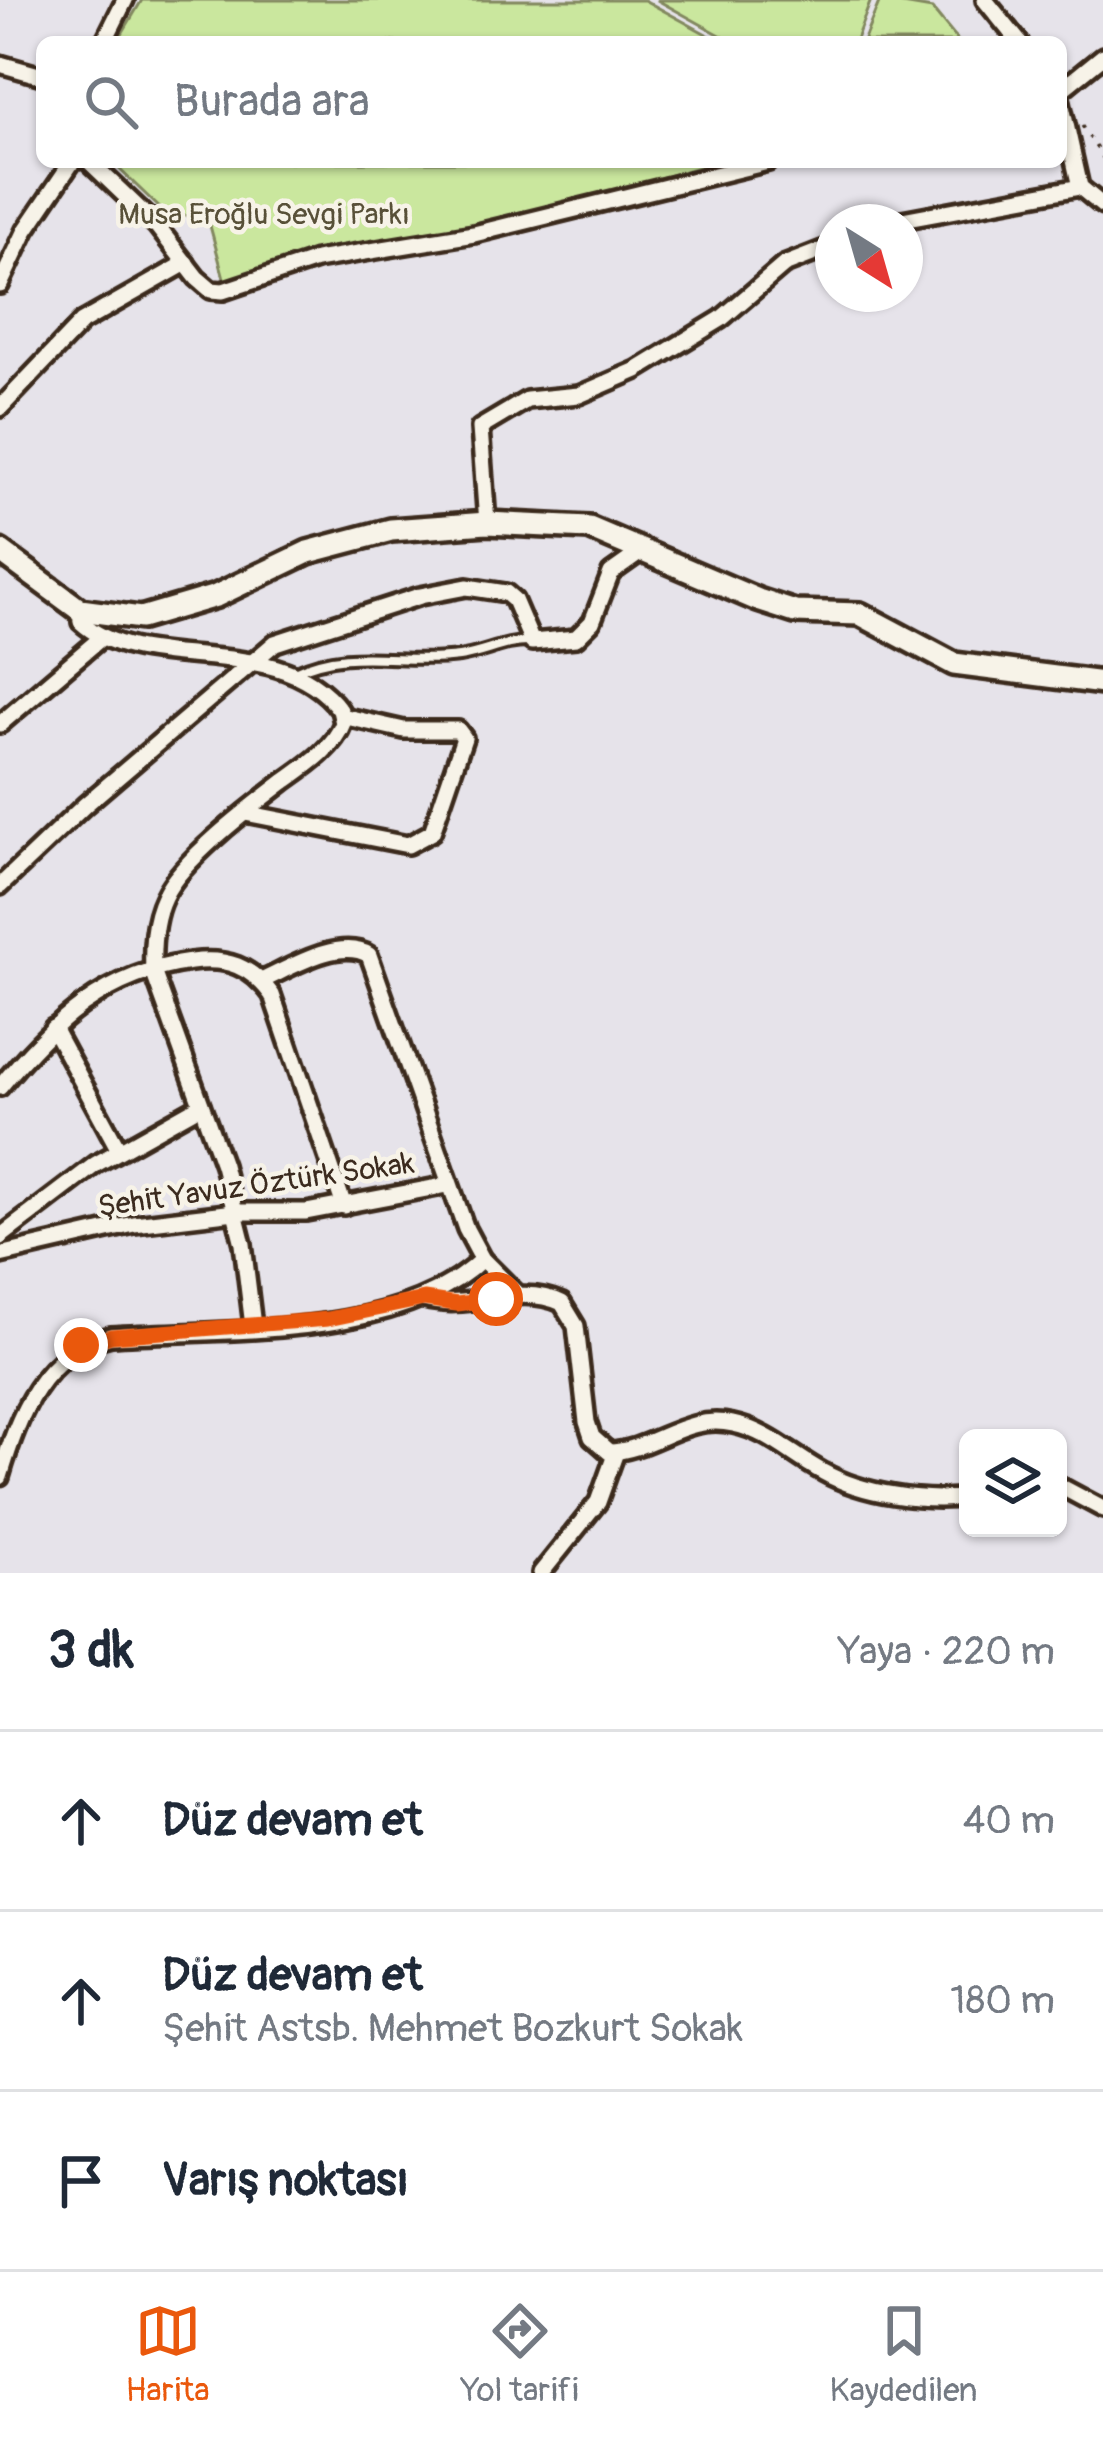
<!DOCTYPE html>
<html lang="tr">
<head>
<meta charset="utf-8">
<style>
  :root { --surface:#fff; --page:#f6f6f7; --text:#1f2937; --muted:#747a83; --line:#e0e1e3; --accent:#ea580c }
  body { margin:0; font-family:Pangolin,sans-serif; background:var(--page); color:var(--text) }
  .controls { position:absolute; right:36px; bottom:36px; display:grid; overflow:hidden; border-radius:18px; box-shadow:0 3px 9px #0004 }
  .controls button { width:108px; height:108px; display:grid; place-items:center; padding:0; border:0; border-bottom:3px solid var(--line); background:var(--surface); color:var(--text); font:60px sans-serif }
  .compass { position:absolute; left:815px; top:204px; width:108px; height:108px; border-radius:50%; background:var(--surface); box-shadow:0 3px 9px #0004; rotate:143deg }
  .stop { position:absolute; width:36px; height:36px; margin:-27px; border:9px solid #ea580c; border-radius:50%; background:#fff }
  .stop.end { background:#ea580c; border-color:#fff; box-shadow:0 3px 12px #0008 }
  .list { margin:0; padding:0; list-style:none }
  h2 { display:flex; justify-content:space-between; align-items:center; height:156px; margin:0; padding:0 48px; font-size:51px }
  h2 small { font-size:39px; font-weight:400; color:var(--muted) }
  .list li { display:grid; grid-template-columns:78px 1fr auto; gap:36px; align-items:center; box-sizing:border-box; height:180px; padding:0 48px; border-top:3px solid var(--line) }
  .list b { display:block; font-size:45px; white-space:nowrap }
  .list p { margin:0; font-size:39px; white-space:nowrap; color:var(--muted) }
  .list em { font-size:39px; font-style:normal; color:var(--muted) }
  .icon { flex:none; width:66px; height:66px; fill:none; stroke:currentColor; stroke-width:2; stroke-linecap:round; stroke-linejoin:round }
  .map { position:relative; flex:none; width:1103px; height:1573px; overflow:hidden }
  .search { position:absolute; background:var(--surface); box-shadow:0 3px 9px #0004; left:36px; right:36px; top:36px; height:132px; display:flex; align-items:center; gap:30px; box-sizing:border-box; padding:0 42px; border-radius:18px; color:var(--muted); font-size:45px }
  .sheet { height:696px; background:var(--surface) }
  nav { display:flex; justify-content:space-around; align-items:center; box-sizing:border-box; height:168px; border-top:3px solid var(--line); background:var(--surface); font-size:33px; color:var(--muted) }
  nav a { display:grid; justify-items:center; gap:6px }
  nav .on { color:var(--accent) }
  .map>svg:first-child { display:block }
</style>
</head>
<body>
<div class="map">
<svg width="1103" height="1573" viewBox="0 0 1103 1573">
  <rect width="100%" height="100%" fill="#e6e3ea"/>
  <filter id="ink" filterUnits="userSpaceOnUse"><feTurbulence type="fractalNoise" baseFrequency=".00833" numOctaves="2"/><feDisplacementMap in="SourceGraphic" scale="24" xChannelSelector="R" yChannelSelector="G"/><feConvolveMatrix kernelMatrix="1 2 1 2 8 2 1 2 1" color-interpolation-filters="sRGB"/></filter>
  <g filter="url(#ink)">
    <g fill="#cae79e" stroke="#82885e" stroke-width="3">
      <path d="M142,0H644L721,42H117Z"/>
      <path d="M657,0H871L855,42H733Z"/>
      <path d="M880,0L932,9L959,42H863Z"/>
      <path d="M112,162H717L518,218L334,247L225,282L208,218L165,213Z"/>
    </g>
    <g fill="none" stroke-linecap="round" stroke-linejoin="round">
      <defs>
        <path id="lane" d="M294,672C350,645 401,665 459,657C486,653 504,641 531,642"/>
        <g id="street">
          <path d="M985,0L1019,42"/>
          <path d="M104,42L125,0"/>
          <path d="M0,64L42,76"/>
          <path d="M1061,90L1103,56"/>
          <path d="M1061,102L1080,187L1103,206"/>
          <path d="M90,162L156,225L197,278L211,290L223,291L316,260L474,234L768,162"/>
          <path d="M891,222L1080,187"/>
          <path d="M0,285L26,230L72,162"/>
          <path d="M0,408L82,322L186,263"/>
          <path d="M487,523L480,428L527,400L579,395L637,370L721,319L784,265L833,246"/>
          <path d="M80,610L81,622C144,680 279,628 340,710L343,723C334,748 306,766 285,781C251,807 181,860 164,897C153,920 152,946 153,971L223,1165L243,1244L253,1326"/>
          <path d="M0,724L101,638"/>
          <path d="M245,813L408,845L432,832L464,738L458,730H404L342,716"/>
          <path d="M0,886L85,805L275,643L420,596L467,587L506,593L514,600L532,642L576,638L592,622L611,573L645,549"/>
          <path d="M261,981C290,968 339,937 369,955L466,1229L482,1259L516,1293"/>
          <path d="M53,1028L119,1150"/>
          <path d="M0,1087C53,1022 106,973 191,962C227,957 251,966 272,995L344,1206"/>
          <path d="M0,1237L96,1164L201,1105"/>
          <path d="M0,1255L134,1224L235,1212H306L448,1185"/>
          <path d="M424,1299C471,1312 516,1282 562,1303L576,1326L587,1422L592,1437L609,1452C652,1451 686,1413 733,1424C768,1431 793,1456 823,1472C862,1494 924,1503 968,1497"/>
          <path d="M0,1477C18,1416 42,1351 111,1336C223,1328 398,1341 482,1259"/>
          <path d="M1058,1485L1103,1509"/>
          <path d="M541,1573L598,1502L616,1452"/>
        </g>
        <path id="secondary" d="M0,551L80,610L141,618L216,596L308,552L391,530L487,523L589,528L758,600L795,612L860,614L954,664L1103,683"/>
      </defs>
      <use href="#lane" stroke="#3b2a1e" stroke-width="16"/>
      <use href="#street" stroke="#3b2a1e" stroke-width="24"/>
      <use href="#secondary" stroke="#3b2a1e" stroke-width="30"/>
      <path stroke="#3b2a1e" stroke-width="3" stroke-dasharray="3 9" stroke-linecap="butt" d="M1082,126L1103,158"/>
      <use href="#lane" stroke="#f7f3e8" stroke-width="8"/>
      <use href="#street" stroke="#f7f3e8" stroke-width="15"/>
      <use href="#secondary" stroke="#f7f3e8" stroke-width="21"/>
    </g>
  </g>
  <g fill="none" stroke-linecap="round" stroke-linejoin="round" filter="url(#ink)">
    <path stroke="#ea580c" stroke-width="15" d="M81,1345L111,1336L328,1319L424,1299L457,1304L496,1299"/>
  </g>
  <g text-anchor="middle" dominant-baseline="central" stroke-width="9" stroke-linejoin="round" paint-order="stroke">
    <g font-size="30" fill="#585038" stroke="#f7f3e8">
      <text x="264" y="214">Musa Eroğlu Sevgi Parkı</text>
    </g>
    <g font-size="30" fill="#3b2a1e" stroke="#f7f3e8">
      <text transform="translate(256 1185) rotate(-8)">Şehit Yavuz Öztürk Sokak</text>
    </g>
  </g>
</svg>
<div class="controls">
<button><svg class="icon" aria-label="layers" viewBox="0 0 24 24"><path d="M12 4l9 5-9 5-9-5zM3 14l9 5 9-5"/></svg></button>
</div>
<svg class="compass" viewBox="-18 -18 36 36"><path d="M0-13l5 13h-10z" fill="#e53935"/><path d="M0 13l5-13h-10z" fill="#747a83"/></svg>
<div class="stop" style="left:496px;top:1299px"></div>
<div class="stop end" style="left:81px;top:1345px"></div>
<div class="search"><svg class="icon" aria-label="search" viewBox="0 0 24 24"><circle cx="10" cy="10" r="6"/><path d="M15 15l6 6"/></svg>Burada ara</div>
</div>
<section class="sheet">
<h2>3 dk<small>Yaya · 220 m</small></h2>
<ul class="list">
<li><svg class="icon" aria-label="ahead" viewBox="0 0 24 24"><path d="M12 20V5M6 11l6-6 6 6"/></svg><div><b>Düz devam et</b></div><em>40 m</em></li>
<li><svg class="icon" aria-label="ahead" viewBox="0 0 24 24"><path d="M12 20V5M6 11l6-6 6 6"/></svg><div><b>Düz devam et</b><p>Şehit Astsb. Mehmet Bozkurt Sokak</p></div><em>180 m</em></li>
<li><svg class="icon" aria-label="arrive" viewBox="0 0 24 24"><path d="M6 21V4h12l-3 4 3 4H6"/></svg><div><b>Varış noktası</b></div></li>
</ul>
</section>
<nav>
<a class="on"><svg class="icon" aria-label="map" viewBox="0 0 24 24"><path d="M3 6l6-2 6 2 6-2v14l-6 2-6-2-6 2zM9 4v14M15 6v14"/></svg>Harita</a>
<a><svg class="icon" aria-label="directions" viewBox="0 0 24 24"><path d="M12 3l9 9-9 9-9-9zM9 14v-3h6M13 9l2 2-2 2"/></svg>Yol tarifi</a>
<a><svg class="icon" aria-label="saved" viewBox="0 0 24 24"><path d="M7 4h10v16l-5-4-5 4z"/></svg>Kaydedilen</a>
</nav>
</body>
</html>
